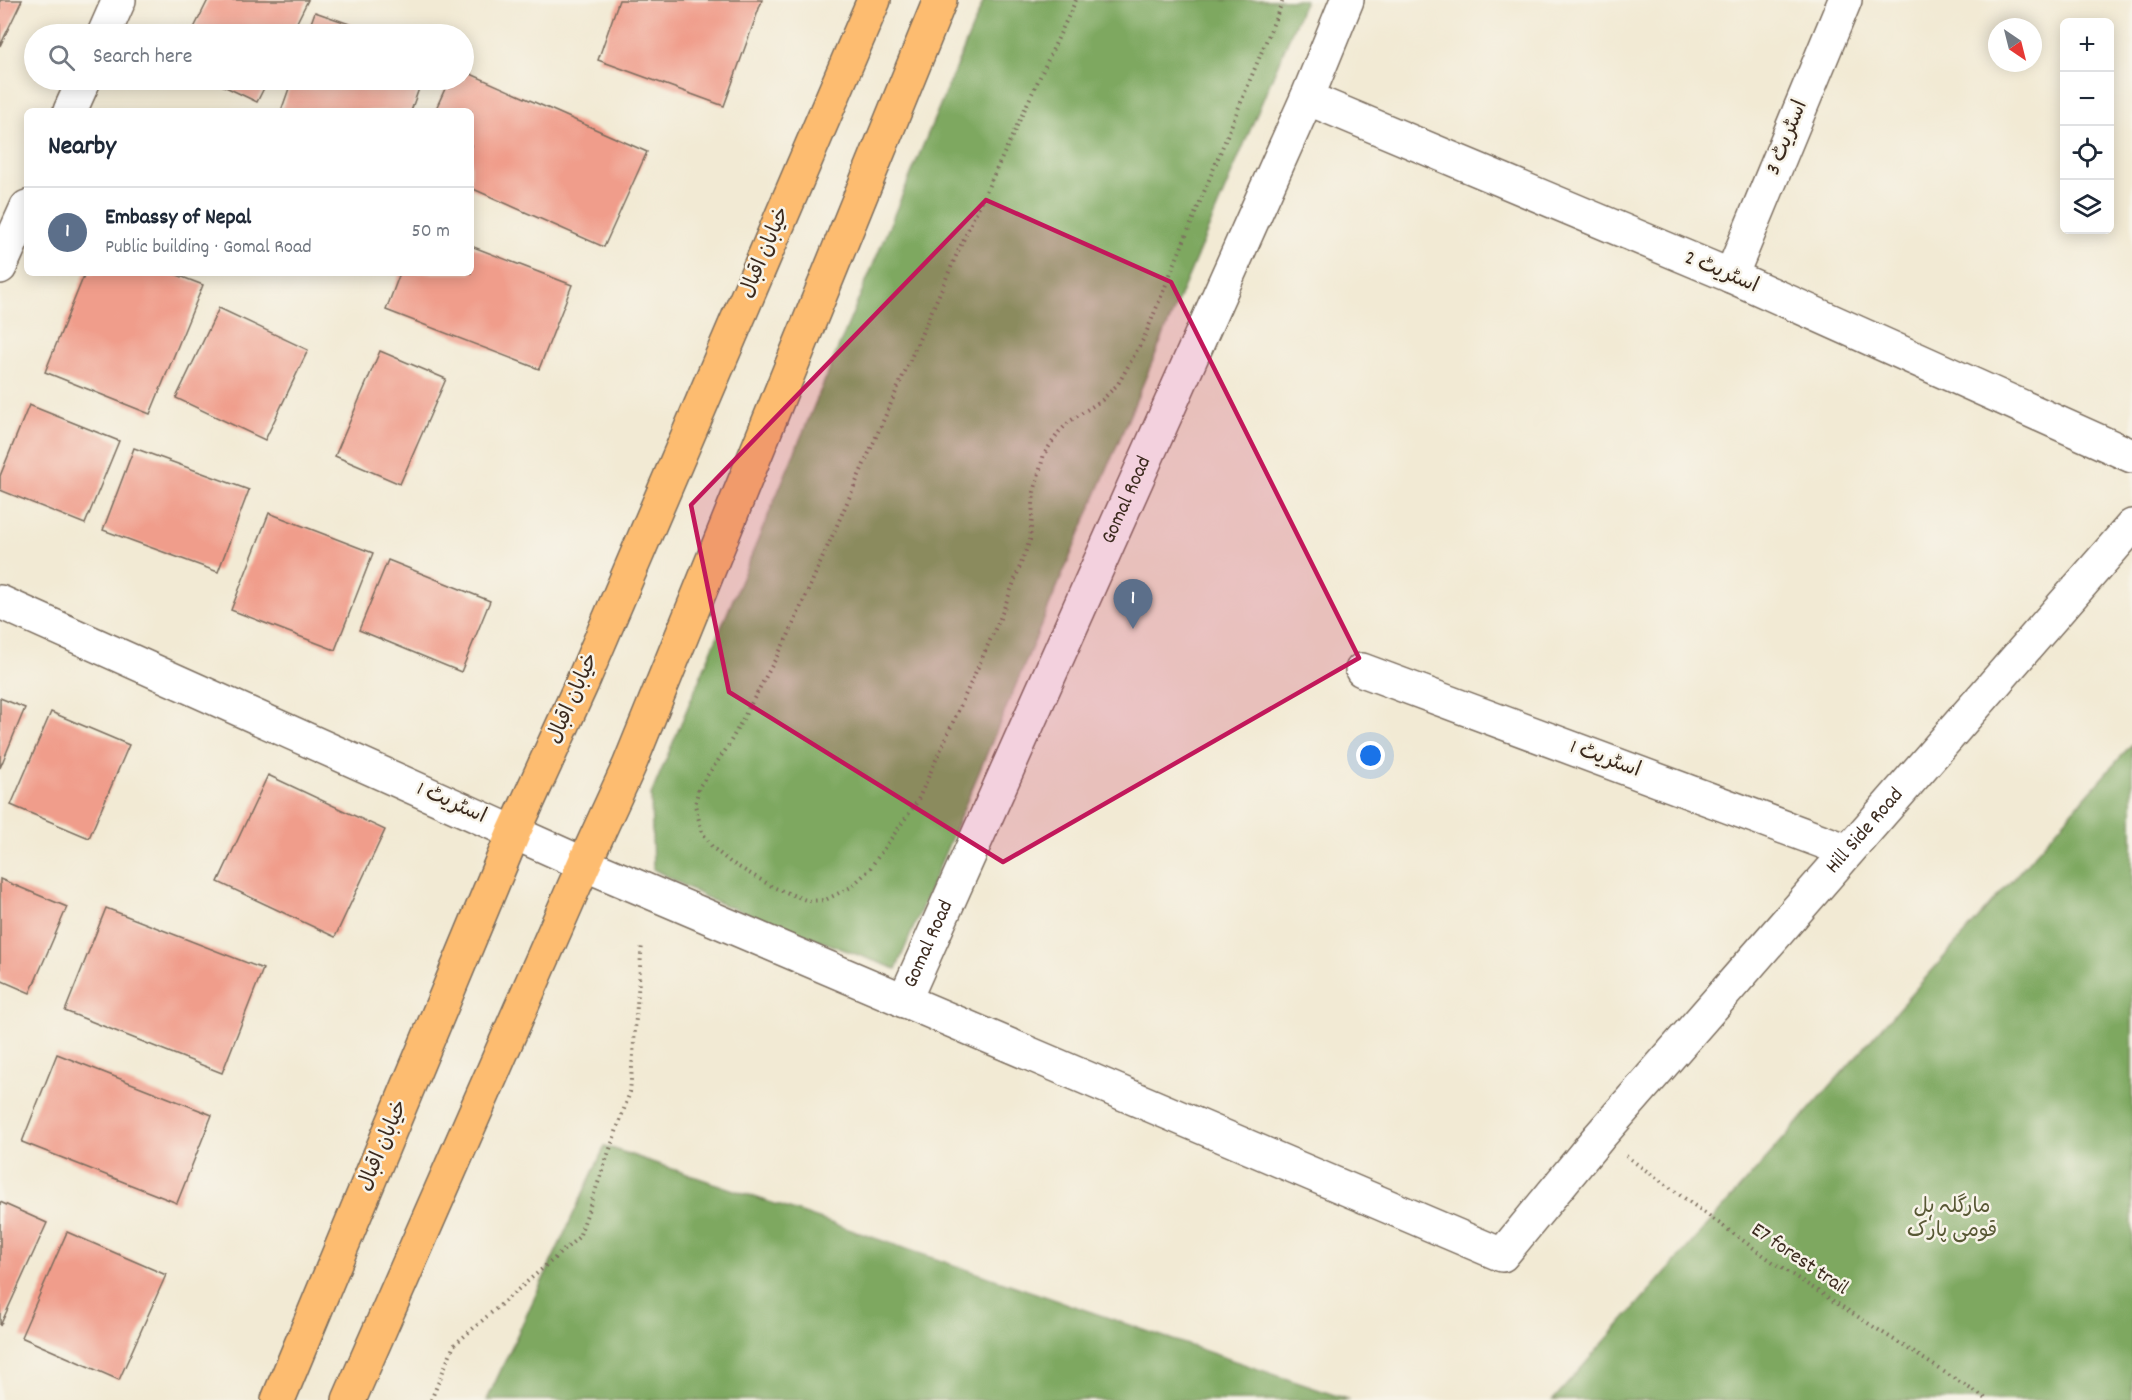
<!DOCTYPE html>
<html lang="en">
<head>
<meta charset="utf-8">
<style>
  :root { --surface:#fff; --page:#f6f6f7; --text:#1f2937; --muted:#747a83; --line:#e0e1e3; --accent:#d1495b }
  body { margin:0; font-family:Dekko,"Playpen Sans Arabic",sans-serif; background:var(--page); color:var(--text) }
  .controls { position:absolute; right:18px; top:18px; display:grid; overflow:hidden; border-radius:9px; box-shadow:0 3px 15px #0003 }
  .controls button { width:54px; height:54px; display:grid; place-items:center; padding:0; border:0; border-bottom:2px solid var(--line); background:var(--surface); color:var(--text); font:30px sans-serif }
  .compass { position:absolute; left:1988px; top:18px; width:54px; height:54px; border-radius:50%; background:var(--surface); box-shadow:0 3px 15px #0003; rotate:145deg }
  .you { position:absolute; left:1371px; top:756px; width:21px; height:21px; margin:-15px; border:4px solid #fff; border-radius:50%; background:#1a73e8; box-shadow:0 0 0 9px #1a73e833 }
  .badge { display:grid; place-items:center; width:39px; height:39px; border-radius:50%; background:var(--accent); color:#fff; font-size:20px; font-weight:700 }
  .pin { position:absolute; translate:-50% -50px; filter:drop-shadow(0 2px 3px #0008) }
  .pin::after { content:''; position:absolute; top:32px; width:21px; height:18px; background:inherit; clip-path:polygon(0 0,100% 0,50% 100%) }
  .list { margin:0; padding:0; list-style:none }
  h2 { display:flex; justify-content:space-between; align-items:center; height:78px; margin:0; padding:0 24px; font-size:26px }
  h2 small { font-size:20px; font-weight:400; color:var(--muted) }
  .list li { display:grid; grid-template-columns:39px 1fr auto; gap:18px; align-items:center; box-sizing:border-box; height:90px; padding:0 24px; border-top:2px solid var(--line) }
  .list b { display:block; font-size:22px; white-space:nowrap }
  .list p { margin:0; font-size:20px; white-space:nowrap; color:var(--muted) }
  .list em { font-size:20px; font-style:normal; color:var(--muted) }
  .icon { flex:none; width:33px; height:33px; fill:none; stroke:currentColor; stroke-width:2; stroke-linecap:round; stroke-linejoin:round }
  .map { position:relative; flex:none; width:2132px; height:1400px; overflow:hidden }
  .search { position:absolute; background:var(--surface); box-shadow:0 3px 15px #0003; left:24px; top:24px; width:450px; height:66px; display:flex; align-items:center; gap:15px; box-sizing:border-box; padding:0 21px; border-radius:33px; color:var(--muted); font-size:22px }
  .panel { position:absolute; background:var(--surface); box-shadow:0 3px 15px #0003; left:24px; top:108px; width:450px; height:168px; border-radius:9px }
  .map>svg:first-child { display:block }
</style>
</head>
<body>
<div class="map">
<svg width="2132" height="1400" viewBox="0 0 2132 1400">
  <rect width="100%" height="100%" fill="#f7f3e8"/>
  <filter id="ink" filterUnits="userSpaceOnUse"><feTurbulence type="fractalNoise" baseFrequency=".0167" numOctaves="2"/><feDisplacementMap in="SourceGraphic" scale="12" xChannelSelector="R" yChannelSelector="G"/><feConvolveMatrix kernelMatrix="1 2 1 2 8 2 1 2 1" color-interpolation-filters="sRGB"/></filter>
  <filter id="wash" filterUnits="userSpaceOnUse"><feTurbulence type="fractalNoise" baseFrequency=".008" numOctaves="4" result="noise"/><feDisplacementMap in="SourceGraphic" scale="24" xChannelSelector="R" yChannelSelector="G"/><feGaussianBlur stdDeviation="1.35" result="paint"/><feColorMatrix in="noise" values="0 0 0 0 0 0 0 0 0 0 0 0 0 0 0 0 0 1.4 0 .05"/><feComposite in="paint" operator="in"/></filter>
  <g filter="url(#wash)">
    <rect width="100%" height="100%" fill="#f2ead4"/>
    <g fill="#7ea860" stroke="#5c693f" stroke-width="1.5">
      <path d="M984,0H1305L896,969L711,900L653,869L651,795Z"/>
      <path d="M2132,744V1400H1553Z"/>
      <path d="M605,1146L1349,1400H487Z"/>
    </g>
    <g id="blocks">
      <g fill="#f09d8b">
        <path d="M0,0H22L0,46Z"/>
        <path d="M208,0H308L291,34H191Z"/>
        <path d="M619,0H762L724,106L598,60Z"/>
        <path d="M315,12L378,34H307Z"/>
        <path d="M464,71L647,152L604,247L471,188V111H435L449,80H464Z"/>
        <path d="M211,80H268L257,102Z"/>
        <path d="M292,80H422L411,111H281Z"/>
        <path d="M471,246L572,285L539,369L386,310L400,273H471Z"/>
        <path d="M85,273H172L203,285L150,414L45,372Z"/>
        <path d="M219,308L308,350L265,440L176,398Z"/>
        <path d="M380,351L446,379L400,484L335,456Z"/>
        <path d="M29,405L119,441L85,524L0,490V476Z"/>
        <path d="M134,448L249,490L218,572L103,530Z"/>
        <path d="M269,513L373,553L335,650L231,610Z"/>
        <path d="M388,560L490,601L461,672L359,630Z"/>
        <path d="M0,698L25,708L0,768Z"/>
        <path d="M51,712L129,745L89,838L11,805Z"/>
        <path d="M268,775L385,830L335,937L218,882Z"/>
        <path d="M0,879L67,907L30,993L0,980Z"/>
        <path d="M106,908L263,969L222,1073L65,1011Z"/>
        <path d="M57,1054L212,1115L177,1203L22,1142Z"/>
        <path d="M0,1202L47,1223L0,1326Z"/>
        <path d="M67,1232L166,1275L119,1380L21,1337Z"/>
      </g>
    </g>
  </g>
  <g filter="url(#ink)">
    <use href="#blocks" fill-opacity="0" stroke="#7b6d5e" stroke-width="1.5"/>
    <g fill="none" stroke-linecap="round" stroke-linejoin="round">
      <defs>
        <g id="minor">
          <path d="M104,34L119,0"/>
          <path d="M1307,98L1731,276L2132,456"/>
          <path d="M70,111L84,80"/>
          <path d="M0,267L27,207"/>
          <path d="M1731,276L1845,0"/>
          <path id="s1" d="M0,602L584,864L1502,1255L1599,1137L2132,526"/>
          <path d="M1362,670L1848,851"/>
          <path id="s2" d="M904,1001L1307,98L1347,0"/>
        </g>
        <g id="major">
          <path d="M278,1400L514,832L582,683L874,0"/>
          <path d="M349,1400L584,864L629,766L940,0"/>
        </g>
      </defs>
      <use href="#minor" stroke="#7b6d5e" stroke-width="36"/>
      <use href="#major" stroke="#7b6d5e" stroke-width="36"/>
      <g stroke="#7b6d5e" stroke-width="4" stroke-dasharray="1.5 4.5" stroke-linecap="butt">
        <path d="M1076,0L960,247L788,636L727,748L699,787L695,805L702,832L713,848L730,862L773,887L808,901L825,900L851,887L868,871L917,802L1001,616L1030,540L1034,492L1044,454L1059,432L1070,421L1102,400L1118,384L1144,338L1283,0"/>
        <path d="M1626,1156L1777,1265L1988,1400"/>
        <path d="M431,1400L454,1345L579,1237L630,1092L642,943"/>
      </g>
      <use href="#minor" stroke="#fff" stroke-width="33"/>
      <use href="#major" stroke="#fdbc70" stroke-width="33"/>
    </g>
  </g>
  <path fill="#c2185b" fill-opacity="0.2" stroke="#c2185b" stroke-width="4.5" stroke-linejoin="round" d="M986,200L1171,282L1359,658L1003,862L729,692L691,505Z"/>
  <g text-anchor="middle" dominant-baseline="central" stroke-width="5" stroke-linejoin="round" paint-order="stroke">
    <g font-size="21" fill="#3b2a1e" stroke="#f7f3e8">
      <text transform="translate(1788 138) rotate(-68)">اسٹریٹ 3</text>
      <text transform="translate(766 253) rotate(-67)">خیابان اقبال</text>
      <text transform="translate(1721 273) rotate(23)">اسٹریٹ 2</text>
      <text stroke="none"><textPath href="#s2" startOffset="548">Gomal Road</textPath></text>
      <text transform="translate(574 699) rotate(-66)">خیابان اقبال</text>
      <text transform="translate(1605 760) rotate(20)">اسٹریٹ 1</text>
      <text transform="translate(451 804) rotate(24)">اسٹریٹ 1</text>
      <text stroke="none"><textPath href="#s1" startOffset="2196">Hill Side Road</textPath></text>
      <text stroke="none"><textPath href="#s2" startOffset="62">Gomal Road</textPath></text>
      <text transform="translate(384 1146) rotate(-67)">خیابان اقبال</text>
      <text transform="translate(1799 1260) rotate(34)">E7 forest trail</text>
    </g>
    <g font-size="21" fill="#585835" stroke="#f7f3e8">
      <text x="1952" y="1208">مارگلہ ہل<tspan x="1952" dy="24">قومی پارک</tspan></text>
    </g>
  </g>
</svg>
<div class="controls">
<button>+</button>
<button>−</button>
<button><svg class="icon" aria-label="locate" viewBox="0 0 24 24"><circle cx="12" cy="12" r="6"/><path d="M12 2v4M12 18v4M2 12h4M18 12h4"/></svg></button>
<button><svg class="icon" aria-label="layers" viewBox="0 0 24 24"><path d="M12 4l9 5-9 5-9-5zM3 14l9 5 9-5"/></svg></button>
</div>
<svg class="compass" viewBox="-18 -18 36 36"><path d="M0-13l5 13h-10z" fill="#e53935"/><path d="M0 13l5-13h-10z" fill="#747a83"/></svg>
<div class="you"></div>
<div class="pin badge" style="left:1133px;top:629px;background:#5c6f8a">1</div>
<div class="search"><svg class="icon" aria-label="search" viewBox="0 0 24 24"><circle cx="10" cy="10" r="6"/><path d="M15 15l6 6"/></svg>Search here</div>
<section class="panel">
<h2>Nearby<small></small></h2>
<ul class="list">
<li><span class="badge" style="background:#5c6f8a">1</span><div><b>Embassy of Nepal</b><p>Public building · Gomal Road</p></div><em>50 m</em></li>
</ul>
</section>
</div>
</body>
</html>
